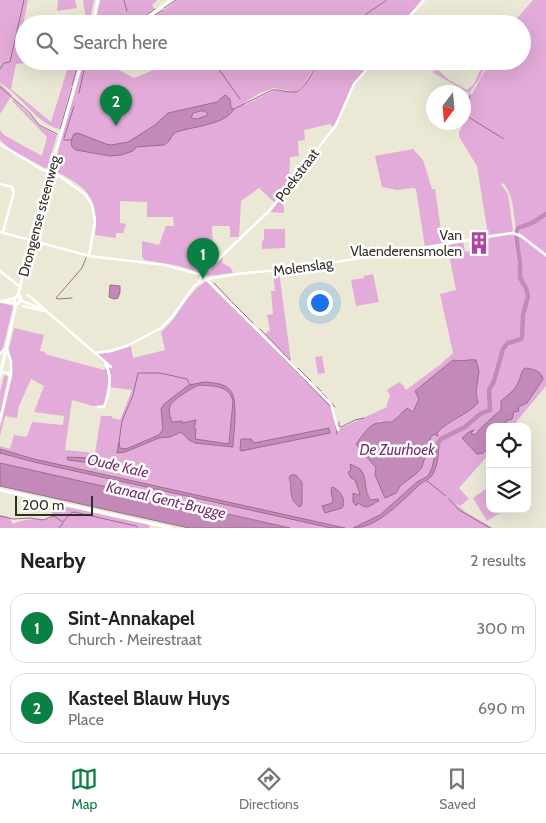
<!DOCTYPE html>
<html lang="en">
<head>
<meta charset="utf-8">
<style>
  :root { --surface:#fff; --page:#f2f2f2; --text:#222; --muted:#767676; --line:#e0e0e0; --accent:#0b8043 }
  body { margin:0; font-family:Cabin,sans-serif; background:var(--page); color:var(--text) }
  .controls { position:absolute; right:15px; bottom:15px; display:grid; overflow:hidden; border-radius:10px; box-shadow:0 5px 20px #0002 }
  .controls button { width:45px; height:45px; display:grid; place-items:center; padding:0; border:0; border-bottom:1px solid var(--line); background:var(--surface); color:var(--text); font:25px sans-serif }
  .compass { position:absolute; left:426px; top:85px; width:45px; height:45px; border-radius:50%; background:var(--surface); box-shadow:0 5px 20px #0002; rotate:196deg }
  .scale { position:absolute; left:15px; bottom:12px; width:78px; box-sizing:border-box; padding-left:5px; border:2px solid #302f28; border-top:0; font-size:14px; line-height:18px; white-space:nowrap; color:#302f28; -webkit-text-stroke:4px #fff; paint-order:stroke }
  .you { position:absolute; left:319px; top:302px; width:18px; height:18px; margin:-12px; border:4px solid #fff; border-radius:50%; background:#1a73e8; box-shadow:0 0 0 8px #1a73e833 }
  .badge { display:grid; place-items:center; width:32px; height:32px; border-radius:50%; background:var(--accent); color:#fff; font-size:16px; font-weight:700 }
  .pin { position:absolute; translate:-50% -41px; filter:drop-shadow(0 1px 2px #0008) }
  .pin::after { content:''; position:absolute; top:26px; width:18px; height:15px; background:inherit; clip-path:polygon(0 0,100% 0,50% 100%) }
  .list { margin:0; padding:0; list-style:none }
  h2 { display:flex; justify-content:space-between; align-items:center; height:65px; margin:0; padding:0 20px; font-size:21px }
  h2 small { font-size:16px; font-weight:400; color:var(--muted) }
  .list li { display:grid; grid-template-columns:32px 1fr auto; gap:15px; align-items:center; box-sizing:border-box; height:70px; margin:0 10px 10px; padding:0 10px; border:1px solid var(--line); border-radius:15px }
  .list b { display:block; font-size:19px; white-space:nowrap }
  .list p { margin:0; font-size:16px; white-space:nowrap; color:var(--muted) }
  .list em { font-size:16px; font-style:normal; color:var(--muted) }
  .icon { flex:none; width:28px; height:28px; fill:none; stroke:currentColor; stroke-width:2; stroke-linecap:round; stroke-linejoin:round }
  .map { position:relative; flex:none; width:546px; height:528px; overflow:hidden }
  .search { position:absolute; background:var(--surface); box-shadow:0 5px 20px #0002; left:15px; right:15px; top:15px; height:55px; display:flex; align-items:center; gap:12px; box-sizing:border-box; padding:0 18px; border-radius:28px; color:var(--muted); font-size:19px }
  .sheet { height:225px; background:var(--surface) }
  nav { display:flex; justify-content:space-around; align-items:center; box-sizing:border-box; height:70px; border-top:1px solid var(--line); background:var(--surface); font-size:14px; color:var(--muted) }
  nav a { display:grid; justify-items:center; gap:2px }
  nav .on { color:var(--accent) }
  .map>svg:first-child { display:block }
</style>
</head>
<body>
<div class="map">
<svg width="546" height="528" viewBox="0 0 546 528">
  <rect width="100%" height="100%" fill="#ebe9d6"/>
  <g fill="#e3abd9" fill-rule="evenodd">
    <path d="M0,0H28L20,41H24V61H42L16,64L11,89L51,122L70,61H79L59,129C37,124 21,95 0,83Z"/>
    <path d="M58,0H75L77,8L57,11Z"/>
    <path d="M83,0H94L89,24H83V21L86,20Z"/>
    <path d="M100,0H156L157,1L152,5L154,9C131,25 122,24 95,24Z"/>
    <path d="M177,0H386L385,2L388,0H422L401,24H353L370,11L350,24H140L160,13Z"/>
    <path d="M533,0H546V213L527,225L516,228C513,213 514,195 503,183L501,184L508,194L513,230L512,232L488,235L477,166L459,137V132L466,118L464,115L469,93L432,72L438,70L449,80L467,90L474,84L484,61H487L480,78L469,93L472,94L490,61H522V24H512Z"/>
    <path d="M84,61H108L105,63L134,78L156,69V61H318L303,86L298,91V92L303,88L320,61H373L354,83L343,110L333,127L330,124L304,130L305,140L298,141L299,156L290,157L289,183L275,203L259,188L241,201L239,237H230V226H212L213,250L201,251V273L179,266L144,260L142,256V241L159,245L166,226H174L173,217H147V202L120,201V223L126,224L123,233H116V238L95,235C100,197 85,185 52,170ZM274,88L290,91L289,92L274,90L245,105L244,103L260,93Z"/>
    <path d="M0,84L12,95L0,114Z"/>
    <path d="M13,99L28,113L39,126L57,135L47,169L10,149L0,140V130L4,135L42,156L47,137L12,101Z"/>
    <path d="M413,149L423,160L432,189H435L443,244L425,247L416,189L413,188L397,190L382,187L375,156Z"/>
    <path d="M283,196L284,213L270,212Z"/>
    <path d="M546,215V254L519,233L521,228L532,224Z"/>
    <path d="M264,229H285V248L262,249V241L264,240Z"/>
    <path d="M513,234L519,273L521,272C521,260 516,247 518,235L546,257V386L512,427H490V453L459,488L469,499L460,506L455,503L460,508L461,507L464,511L493,528H359L382,518L390,512L419,485C421,483 424,483 426,481C435,473 442,455 438,444L432,468L428,476L417,482L380,515L353,528H345L34,459L0,449V446L10,449L14,435L26,437L28,434L32,422L63,425L64,416L34,412L44,386L31,379L19,406L17,418L5,416L0,436V428L12,375L9,349L14,328L44,335L40,351L45,352V354L104,370L106,368C111,380 106,393 104,405L93,406L72,400L65,450L95,453L101,416H112V418L120,420L132,390L109,387C113,369 109,368 96,356L99,354L112,352L131,346L133,358L165,350L161,332C179,318 186,292 207,281L329,403L332,408L338,430L341,428L387,407V404L390,396L387,390L399,382L403,385L406,390L441,364L453,353L440,294L456,290L447,245L463,241L465,252L484,248V238ZM521,337L520,341C499,345 501,363 495,381H493L502,349L510,341ZM453,360L465,362L471,360L478,383L476,394L459,417L442,427L436,433L438,435L434,434L431,437L422,467L401,485L396,493L375,475L376,469L356,444L379,421L392,422L399,414L413,412L419,399ZM351,470L362,471C363,475 366,479 366,483C367,494 367,499 379,501L368,507L358,503L354,493L358,495L360,494V492ZM296,475L302,482V504H295L291,498L289,478Z"/>
    <path d="M223,257L222,263C227,266 232,266 233,273L207,276L205,274Z"/>
    <path d="M273,272H279L291,361L265,334L270,330L267,315L273,314L271,291H275Z"/>
    <path d="M373,274L379,302L356,306L351,280L364,278V276Z"/>
    <path d="M0,303L10,305L13,307L3,348L0,352Z"/>
    <path d="M322,356L325,373L318,374L315,357Z"/>
    <path d="M6,375L8,377L0,414V392L4,376Z"/>
    <path d="M0,453L34,462L331,528H290L0,463Z"/>
    <path d="M490,486V509H513L498,514L487,521L473,498Z"/>
    <path d="M53,504L150,525L149,528H0V515L9,517L13,524C26,518 35,519 49,519L51,518Z"/>
  </g>
  <g fill="#c389b9" stroke="#976e8e" fill-rule="evenodd">
    <path d="M225,95L230,99L231,108L234,109C224,126 191,126 174,133L169,141L164,145L136,147L133,151L121,155L110,156L76,150C69,147 71,139 74,134L78,133L106,144L111,145L128,142L155,125L168,113L217,102ZM201,111H205L208,115L197,119L191,118L193,113Z"/>
    <path d="M110,285L120,286V292L118,298L114,299L109,297Z"/>
    <path d="M453,360C464,362 467,359 476,360L479,371L476,393L478,403C466,416 448,420 437,433L438,436L434,434L431,437L422,467L417,473L401,485L396,493L385,498L375,475L376,468L356,444C369,428 369,421 392,422L407,408L413,412L419,399L415,391Z"/>
    <path d="M525,368C532,369 541,370 543,379L527,403L518,407L519,411L514,412L512,419L508,420L502,427H490V447L483,453L477,454L462,438L469,432L474,430L471,433L474,435L476,434C480,428 495,415 501,410V401C507,396 515,390 518,383C521,377 520,373 525,368Z"/>
    <path d="M205,382C212,383 222,383 228,388C240,397 233,433 233,447L195,443L189,440L181,432L170,437L159,438L125,452L117,453L119,442L120,448L126,449L159,435L163,429L161,409L164,404L189,385ZM199,385C213,386 229,385 233,401L229,444L195,439L196,429L194,428L196,420L182,423V421L172,422C171,419 168,411 170,406C172,400 193,387 199,385Z"/>
    <path d="M329,428L330,433L241,451L240,450L241,439H251L254,443Z"/>
    <path d="M438,443C440,452 437,466 433,474C429,481 423,481 418,486C401,502 377,528 353,528L380,515L417,482L428,476L432,468Z"/>
    <path d="M0,449L34,459L345,528H331L34,462L0,453Z"/>
    <path d="M67,457L92,458L93,459L91,463L68,460Z"/>
    <path d="M0,463L290,528H189L0,486Z"/>
    <path d="M350,464C354,466 358,467 361,470C368,479 363,491 371,500L378,499L379,501C369,505 369,511 358,503L356,506L353,502V493L358,495L360,494L355,480L351,478L348,472L351,470Z"/>
    <path d="M291,475H296L302,482V504L300,507C287,499 293,490 289,478Z"/>
    <path d="M332,487C340,489 347,501 342,508L325,513L322,506L332,503L333,500L331,492Z"/>
  </g>
  <g fill="none" stroke-linecap="round" stroke-linejoin="round">
    <g stroke="#976e8e" stroke-width="1">
      <path d="M124,0L127,11"/>
      <path d="M164,8L176,0"/>
      <path d="M127,24L143,17L155,9"/>
      <path d="M141,24L163,10"/>
      <path d="M351,24L387,0"/>
      <path d="M213,61L240,99"/>
      <path d="M0,69L4,63L10,62L24,0"/>
      <path d="M72,86L79,61"/>
      <path d="M0,87L29,112L39,125L57,134"/>
      <path d="M79,93L86,61"/>
      <path d="M470,96L464,114L465,115L504,139"/>
      <path d="M234,109L272,90C280,89 287,93 295,92C304,92 314,68 319,61"/>
      <path d="M60,129L72,88"/>
      <path d="M64,138L74,106"/>
      <path d="M64,140H71"/>
      <path d="M214,283L231,301"/>
      <path d="M72,298L58,299L56,298L82,268L86,258"/>
      <path d="M232,302L253,323"/>
      <path d="M247,321L298,373"/>
      <path d="M260,329L290,360"/>
      <path d="M298,368L311,381"/>
      <path d="M301,376L331,407"/>
      <path d="M317,387L321,391"/>
      <path d="M322,393L328,399"/>
      <path d="M332,403L335,407"/>
      <path d="M339,422V426L341,427L355,420L364,418"/>
      <path d="M336,425L337,434"/>
      <path d="M119,442L122,421L133,395L138,373H160L187,379L190,385"/>
      <path d="M427,481L446,496"/>
      <path d="M449,499L459,510L490,528"/>
      <path d="M0,516L13,519L31,518L43,520L54,516L63,522L71,513L74,512L136,526L138,528"/>
      <path d="M59,528L63,523"/>
    </g>
    <g stroke="#c389b9" stroke-width="4.5">
      <path d="M517,231L518,228L532,223L546,214"/>
      <path d="M438,447V443L441,439L465,427L480,414L490,410L489,390L494,381L503,349L508,343L521,339L522,337L523,315L528,296L526,288L520,278V263L516,236"/>
    </g>
    <g stroke="#fff" stroke-width="2.5">
      <path d="M403,24L424,0"/>
      <path d="M0,144L41,169L61,177L86,195L92,205L95,221L89,256"/>
      <path d="M0,184L12,187L14,192L3,232"/>
      <path d="M0,232L89,256L165,265L202,275L331,404L338,430"/>
      <path d="M0,271L20,287"/>
      <path d="M199,282L202,275L271,209L336,125L354,84L374,61"/>
      <path d="M28,295L111,367"/>
      <path d="M20,300L40,308"/>
      <path d="M0,301L14,303"/>
      <path d="M3,301L15,298"/>
      <path d="M23,306L44,311"/>
      <path d="M94,353L111,351L129,345L161,328L172,317L195,285L207,279L236,274L300,268L512,233L521,236L546,255"/>
      <path d="M0,354L6,348L11,361V375L0,421"/>
      <path d="M1,372L8,373L10,377"/>
      <path d="M98,407H104C109,394 113,376 105,363"/>
    </g>
    <g stroke="#fff" stroke-width="3">
      <path d="M93,24L98,0"/>
      <path d="M134,24L148,17L171,0"/>
      <path d="M16,304L14,303L15,298L18,295"/>
      <path d="M0,376L16,304L19,303L21,297L18,295L35,225L82,61"/>
      <path d="M0,490L171,528"/>
    </g>
  </g>
  <defs>
    <symbol id="building-bare" viewBox="-9 -9 18 18"><path d="M-4-6H4V6H1V3H-1V6H-4ZM-2.5-4.3h1.7v1.8h-1.7ZM.8-4.3h1.7v1.8H.8ZM-2.5-1h1.7V.8h-1.7ZM.8-1h1.7V.8H.8Z" fill="#b043a2" stroke="#fff" stroke-width="2.5" paint-order="stroke"/></symbol>
  </defs>
  <g fill-rule="evenodd">
    <use href="#building-bare" x="463" y="227" width="32" height="32"/>
  </g>
  <g text-anchor="middle" dominant-baseline="central" stroke-width="5" stroke-linejoin="round" paint-order="stroke">
    <g font-size="14" fill="#302f28" stroke="#fff">
      <text transform="translate(297 175) rotate(-53)">Poekstraat</text>
      <text transform="translate(39 216) rotate(-75)">Drongense steenweg</text>
      <text transform="translate(303 267) rotate(-8)">Molenslag</text>
    </g>
    <g font-size="14" fill="#302f28" stroke="#fff" text-anchor="end">
      <text x="462" y="235">Van<tspan x="462" dy="16">Vlaenderensmolen</tspan></text>
    </g>
    <g font-size="15" font-style="italic" fill="#78326e" stroke="#fff">
      <text x="397" y="450">De Zuurhoek</text>
      <text transform="translate(118 466) rotate(13)">Oude Kale</text>
      <text transform="translate(166 500) rotate(13)">Kanaal Gent-Brugge</text>
    </g>
  </g>
</svg>
<div class="controls">
<button><svg class="icon" aria-label="locate" viewBox="0 0 24 24"><circle cx="12" cy="12" r="6"/><path d="M12 2v4M12 18v4M2 12h4M18 12h4"/></svg></button>
<button><svg class="icon" aria-label="layers" viewBox="0 0 24 24"><path d="M12 4l9 5-9 5-9-5zM3 14l9 5 9-5"/></svg></button>
</div>
<svg class="compass" viewBox="-18 -18 36 36"><path d="M0-13l5 13h-10z" fill="#e53935"/><path d="M0 13l5-13h-10z" fill="#767676"/></svg>
<div class="scale">200 m</div>
<div class="you"></div>
<div class="pin badge" style="left:203px;top:279px">1</div>
<div class="pin badge" style="left:116px;top:126px">2</div>
<div class="search"><svg class="icon" aria-label="search" viewBox="0 0 24 24"><circle cx="10" cy="10" r="6"/><path d="M15 15l6 6"/></svg>Search here</div>
</div>
<section class="sheet">
<h2>Nearby<small>2 results</small></h2>
<ul class="list">
<li><span class="badge">1</span><div><b>Sint-Annakapel</b><p>Church · Meirestraat</p></div><em>300 m</em></li>
<li><span class="badge">2</span><div><b>Kasteel Blauw Huys</b><p>Place</p></div><em>690 m</em></li>
</ul>
</section>
<nav>
<a class="on"><svg class="icon" aria-label="map" viewBox="0 0 24 24"><path d="M3 6l6-2 6 2 6-2v14l-6 2-6-2-6 2zM9 4v14M15 6v14"/></svg>Map</a>
<a><svg class="icon" aria-label="directions" viewBox="0 0 24 24"><path d="M12 3l9 9-9 9-9-9zM9 14v-3h6M13 9l2 2-2 2"/></svg>Directions</a>
<a><svg class="icon" aria-label="saved" viewBox="0 0 24 24"><path d="M7 4h10v16l-5-4-5 4z"/></svg>Saved</a>
</nav>
</body>
</html>
